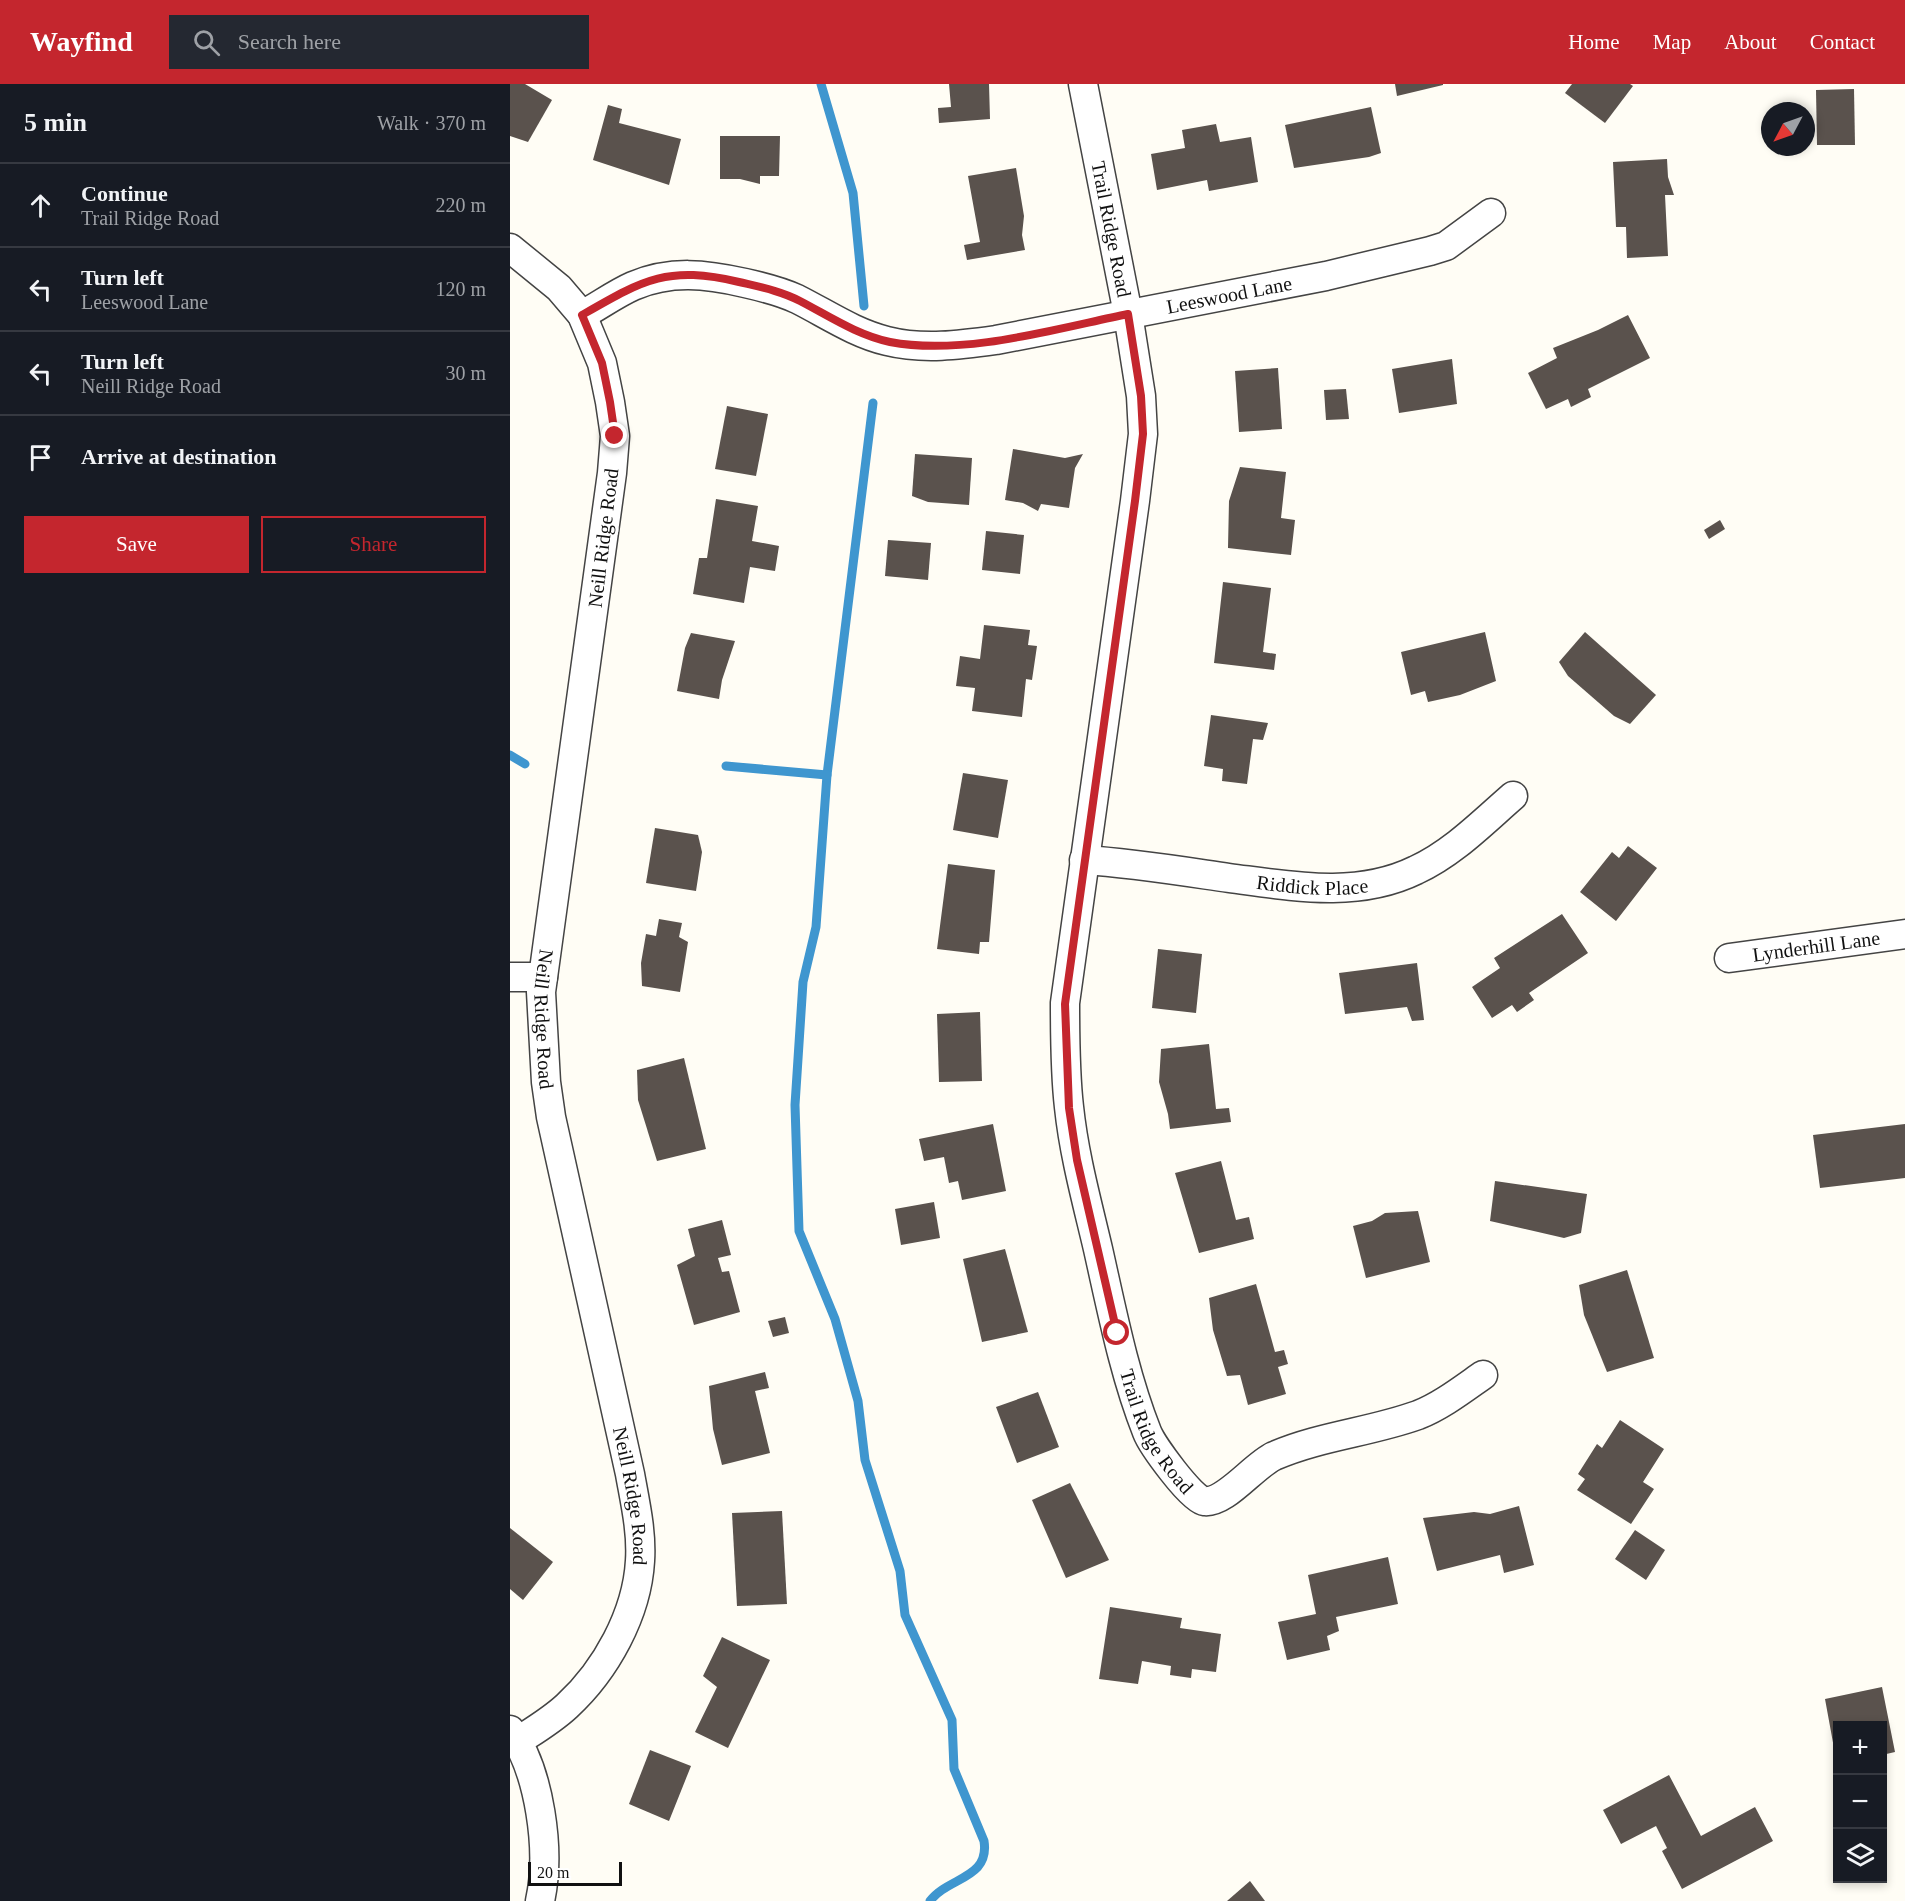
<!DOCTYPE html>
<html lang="en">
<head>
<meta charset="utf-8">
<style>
  :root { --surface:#171b24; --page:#242831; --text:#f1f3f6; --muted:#9ea1a6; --line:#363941; --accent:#c4262e }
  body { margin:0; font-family:Georgia,serif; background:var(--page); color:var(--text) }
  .controls { position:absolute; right:18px; bottom:18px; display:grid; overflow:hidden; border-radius:0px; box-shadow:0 3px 9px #0003 }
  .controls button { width:54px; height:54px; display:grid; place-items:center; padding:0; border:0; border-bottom:2px solid var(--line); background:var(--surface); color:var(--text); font:30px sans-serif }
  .compass { position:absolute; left:1251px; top:18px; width:54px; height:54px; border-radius:50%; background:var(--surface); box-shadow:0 3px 9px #0003; rotate:229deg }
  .scale { position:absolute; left:18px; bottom:15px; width:94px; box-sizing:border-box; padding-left:6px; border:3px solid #111; border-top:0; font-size:16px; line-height:21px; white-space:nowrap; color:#111; -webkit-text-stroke:4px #fff; paint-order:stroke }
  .stop { position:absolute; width:18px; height:18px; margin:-14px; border:4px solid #c4262e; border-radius:50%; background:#fff }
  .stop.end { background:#c4262e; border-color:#fff; box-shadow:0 2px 6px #0008 }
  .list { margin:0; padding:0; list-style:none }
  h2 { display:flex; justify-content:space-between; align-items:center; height:78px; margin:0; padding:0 24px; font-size:26px }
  h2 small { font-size:20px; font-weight:400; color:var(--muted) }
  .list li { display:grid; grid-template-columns:39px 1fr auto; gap:18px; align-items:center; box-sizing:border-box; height:84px; padding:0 24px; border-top:2px solid var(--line) }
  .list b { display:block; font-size:22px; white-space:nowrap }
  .list p { margin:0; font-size:20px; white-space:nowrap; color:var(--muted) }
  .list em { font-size:20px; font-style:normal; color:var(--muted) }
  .actions { display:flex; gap:12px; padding:18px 24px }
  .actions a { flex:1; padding:14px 0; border:2px solid var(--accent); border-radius:0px; text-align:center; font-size:21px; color:var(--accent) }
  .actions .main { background:var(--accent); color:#fff }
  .icon { flex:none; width:33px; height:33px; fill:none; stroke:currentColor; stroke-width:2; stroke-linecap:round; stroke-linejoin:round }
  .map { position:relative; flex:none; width:1395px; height:1817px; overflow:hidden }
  header { display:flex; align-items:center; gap:36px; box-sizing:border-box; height:84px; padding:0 30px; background:var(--accent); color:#fff }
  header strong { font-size:28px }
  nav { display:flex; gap:33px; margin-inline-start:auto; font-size:21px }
  .search { width:420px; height:54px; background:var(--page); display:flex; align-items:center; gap:15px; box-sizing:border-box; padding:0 21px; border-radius:0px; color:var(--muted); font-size:22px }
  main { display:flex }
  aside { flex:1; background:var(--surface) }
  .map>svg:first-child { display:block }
</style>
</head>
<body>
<header>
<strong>Wayfind</strong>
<div class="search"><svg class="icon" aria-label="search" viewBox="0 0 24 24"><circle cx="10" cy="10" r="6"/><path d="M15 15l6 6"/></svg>Search here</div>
<nav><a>Home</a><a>Map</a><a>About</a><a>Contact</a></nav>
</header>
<main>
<aside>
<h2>5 min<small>Walk · 370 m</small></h2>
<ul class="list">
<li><svg class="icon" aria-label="ahead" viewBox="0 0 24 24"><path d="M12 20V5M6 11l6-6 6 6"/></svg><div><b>Continue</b><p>Trail Ridge Road</p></div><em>220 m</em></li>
<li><svg class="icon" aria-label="left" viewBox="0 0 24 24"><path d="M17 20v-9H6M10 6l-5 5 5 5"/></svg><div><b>Turn left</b><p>Leeswood Lane</p></div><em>120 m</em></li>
<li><svg class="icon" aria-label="left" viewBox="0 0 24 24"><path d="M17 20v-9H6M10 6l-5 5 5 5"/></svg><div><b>Turn left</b><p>Neill Ridge Road</p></div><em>30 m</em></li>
<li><svg class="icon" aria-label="arrive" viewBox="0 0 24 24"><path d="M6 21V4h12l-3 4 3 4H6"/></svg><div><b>Arrive at destination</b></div></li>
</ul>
<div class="actions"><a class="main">Save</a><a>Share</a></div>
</aside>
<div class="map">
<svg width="1395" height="1817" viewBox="0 0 1395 1817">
  <rect width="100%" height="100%" fill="#fffdf5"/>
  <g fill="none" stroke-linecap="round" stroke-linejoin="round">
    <g stroke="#3f96cf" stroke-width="9">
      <path d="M311,0L343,109L354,222"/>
      <path d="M363,319L317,691L306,843L293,898L285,1021L289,1147L325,1235L348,1317L355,1376L390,1487L395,1531L442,1636L444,1685L474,1757C480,1795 438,1793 420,1817"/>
      <path d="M0,671L15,680"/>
      <path d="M216,682L317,691"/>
    </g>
  </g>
  <g fill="#5a524d">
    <path d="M0,0H15L42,16L18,58L0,52Z"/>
    <path d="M439,0H479L480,35L429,39L428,24L441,23Z"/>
    <path d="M885,0H933V1L887,12Z"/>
    <path d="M1062,0H1120L1123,2L1095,39L1055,9Z"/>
    <path d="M1344,5L1345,61H1307L1306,6Z"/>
    <path d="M98,21L112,25L109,39L171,55L159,101L83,76Z"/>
    <path d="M861,23L871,69L859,73L784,84L775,41Z"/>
    <path d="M706,40L710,58L741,53L748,98L699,107L697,96L647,106L641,70L675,64L672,46Z"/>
    <path d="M210,52H270L269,92H250V100L230,95H210Z"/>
    <path d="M1157,75L1158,93L1164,111H1155L1158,172L1117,174L1116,143H1106L1103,78Z"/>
    <path d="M506,84L514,132L512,151L515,166L457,176L454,161L470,158L458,92Z"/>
    <path d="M1118,231L1140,274L1078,305L1081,313L1061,323L1058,315L1036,325L1018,289L1047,274L1043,264L1088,246Z"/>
    <path d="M942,275L947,320L889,329L882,285Z"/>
    <path d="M768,284L772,345L729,348L725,287Z"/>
    <path d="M836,305L839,335L816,336L814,306Z"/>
    <path d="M217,322L258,330L246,392L205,385Z"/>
    <path d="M503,365L555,374L573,370L565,384L559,424L531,420L528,427L513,419L495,416Z"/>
    <path d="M405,370L462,374L459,421L418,418L402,412Z"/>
    <path d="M730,383L776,388L771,434L785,436L781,471L718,464L719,417Z"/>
    <path d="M206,415L248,422L242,457L269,462L265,487L240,483L234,519L183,510L189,474H197Z"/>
    <path d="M1210,436L1215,445L1199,455L1194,446Z"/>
    <path d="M476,447L514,451L510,490L472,486Z"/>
    <path d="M378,456L421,459L418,496L375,492Z"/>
    <path d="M713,498L761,504L753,568L766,570L764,586L704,579Z"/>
    <path d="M474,541L520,546L518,561L527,562L522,596L516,595L512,633L462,627L465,604L446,602L450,572L470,575Z"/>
    <path d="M975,548L986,597L950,611L918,618L915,607L901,611L891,568Z"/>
    <path d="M1075,548L1146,611L1120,640L1104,632L1058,592L1049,578Z"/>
    <path d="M181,549L225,557L212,596L209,615L167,607L175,564Z"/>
    <path d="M701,631L758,639L753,656L743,655L737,700L712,697L713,685L694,682Z"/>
    <path d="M453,689L498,696L488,754L443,746Z"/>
    <path d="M145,744L188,751L192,768L186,807L136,799Z"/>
    <path d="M1118,762L1147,784L1106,837L1070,808L1102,768L1109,774Z"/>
    <path d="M438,780L485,786L479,858H470L469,870L427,865Z"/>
    <path d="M1052,830L1078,869L1019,909L1024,916L1007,928L1002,921L982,934L962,903L990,884L984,874Z"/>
    <path d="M149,835L172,839L169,853L178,858L170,908L132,902L131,879L136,850L146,852Z"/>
    <path d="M648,865L692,870L686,929L642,924Z"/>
    <path d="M907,879L914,936L902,937L897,923L835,930L829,889Z"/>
    <path d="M470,928L472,997L429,998L427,930Z"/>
    <path d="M699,960L706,1025L719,1024L721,1038L660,1045L658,1030L649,998L651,965Z"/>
    <path d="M174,974L196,1065L147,1077L128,1016L127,986Z"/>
    <path d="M483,1040L496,1107L452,1116L448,1097L439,1099L434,1073L414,1077L409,1055Z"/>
    <path d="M1395,1040V1094L1310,1104L1303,1051Z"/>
    <path d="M711,1077L726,1136L739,1133L744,1155L689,1169L665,1089Z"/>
    <path d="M985,1097L1077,1110L1071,1149L1054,1154L980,1137Z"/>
    <path d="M424,1118L430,1154L391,1161L385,1125Z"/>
    <path d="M908,1127L920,1178L856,1194L843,1142L862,1137L875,1129Z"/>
    <path d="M212,1136L221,1171L208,1174L212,1188L219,1187L230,1228L184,1241L167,1181L185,1172L178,1145Z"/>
    <path d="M495,1165L518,1248L472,1258L453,1175Z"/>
    <path d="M1117,1186L1144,1274L1097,1288L1074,1231L1069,1201Z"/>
    <path d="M746,1200L765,1268L774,1266L778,1280L768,1283L776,1310L738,1321L730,1291L717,1292L703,1246L699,1214Z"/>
    <path d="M275,1233L279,1249L263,1253L258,1237Z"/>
    <path d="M255,1288L259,1304L245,1307L260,1369L212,1381L203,1345L199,1302Z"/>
    <path d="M528,1308L549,1363L507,1379L486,1323Z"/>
    <path d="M1110,1336L1154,1365L1133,1398L1144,1405L1121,1440L1067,1406L1075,1395L1068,1390L1087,1360L1092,1364Z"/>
    <path d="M560,1399L599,1476L556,1494L522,1416Z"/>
    <path d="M1009,1422L1024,1481L994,1489L990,1471L927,1487L913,1434L964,1428L980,1430Z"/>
    <path d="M272,1427L277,1520L227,1522L222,1429Z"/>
    <path d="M0,1444L43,1478L13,1516L0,1505Z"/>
    <path d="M1125,1446L1155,1466L1136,1496L1105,1475Z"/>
    <path d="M878,1473L888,1520L826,1533L829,1547L817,1552L820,1566L777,1576L768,1538L806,1530L798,1491Z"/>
    <path d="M600,1523L672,1534L670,1544L711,1550L706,1588L682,1585L681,1594L660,1591L661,1582L632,1577L628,1600L589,1595Z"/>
    <path d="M212,1553L260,1576L218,1664L185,1648L207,1603L193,1592Z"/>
    <path d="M1372,1603L1385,1668L1372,1671V1642H1328L1326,1675L1315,1615Z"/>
    <path d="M140,1666L181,1682L159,1737L119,1720Z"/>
    <path d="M1159,1691L1191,1752L1245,1723L1263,1757L1172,1805L1152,1767L1157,1764L1146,1742L1111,1760L1093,1726Z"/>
    <path d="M740,1797L755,1817H717Z"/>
  </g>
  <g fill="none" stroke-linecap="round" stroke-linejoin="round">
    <defs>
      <g id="street">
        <path id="s1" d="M573,0L618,230L631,312L633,350L625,417L555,919C555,954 555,989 559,1023C564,1071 577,1118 588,1165C602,1227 614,1290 637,1348C642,1361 682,1416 694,1417C715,1420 743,1382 764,1372C810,1352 861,1348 908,1331C931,1322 953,1305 973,1291"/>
        <path id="s2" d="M0,164L49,204L72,231L92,279L100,318L105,352L102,389L31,908L36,998L41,1033L120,1390C125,1418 132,1448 130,1477C127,1530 96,1586 57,1622C42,1636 25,1646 8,1657"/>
        <path id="s3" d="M72,231C89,222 105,210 123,202C161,186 196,190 235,199C253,203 270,207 287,215C317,230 344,249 377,257C413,266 450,261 486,256L816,192L920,167L936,162L981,129"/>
        <path id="s4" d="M574,776C623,779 671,787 719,794C781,802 847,815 906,786C943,769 973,738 1003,712"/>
        <path id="s5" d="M1219,874L1395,850"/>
        <path d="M0,893H33"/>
        <path d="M0,1646C30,1687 41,1767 30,1817"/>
      </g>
    </defs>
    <use href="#street" stroke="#444" stroke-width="31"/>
    <use href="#street" stroke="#fff" stroke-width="28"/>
  </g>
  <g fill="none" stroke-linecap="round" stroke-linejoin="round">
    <path stroke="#c4262e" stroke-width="8" d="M105,352L100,318L92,279L72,231C133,196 157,181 229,198C250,203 271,207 290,217C319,232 347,251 380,258C453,272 545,245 618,230L631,312L633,350L625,417L555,920L559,1024L567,1076L607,1249"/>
  </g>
  <g text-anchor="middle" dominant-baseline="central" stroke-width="6" stroke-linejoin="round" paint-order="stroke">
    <g font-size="20" fill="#111" stroke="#fff">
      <text stroke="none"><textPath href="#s1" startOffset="148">Trail Ridge Road</textPath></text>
      <text stroke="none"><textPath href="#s3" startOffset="674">Leeswood Lane</textPath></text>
      <text transform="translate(93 454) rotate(-83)">Neill Ridge Road</text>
      <text stroke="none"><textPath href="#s4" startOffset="230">Riddick Place</textPath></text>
      <text stroke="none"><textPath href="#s5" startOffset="88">Lynderhill Lane</textPath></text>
      <text stroke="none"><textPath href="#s2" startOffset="813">Neill Ridge Road</textPath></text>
      <text stroke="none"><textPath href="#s1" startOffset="1372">Trail Ridge Road</textPath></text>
      <text stroke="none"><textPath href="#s2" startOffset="1299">Neill Ridge Road</textPath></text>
    </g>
  </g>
</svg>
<div class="controls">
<button>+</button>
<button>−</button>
<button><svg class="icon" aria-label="layers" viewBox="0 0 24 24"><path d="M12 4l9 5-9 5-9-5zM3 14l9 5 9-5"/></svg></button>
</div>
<svg class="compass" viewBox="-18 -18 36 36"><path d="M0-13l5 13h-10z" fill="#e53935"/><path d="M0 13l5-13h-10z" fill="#9ea1a6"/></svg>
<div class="scale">20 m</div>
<div class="stop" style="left:607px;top:1249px"></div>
<div class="stop end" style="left:105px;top:352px"></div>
</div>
</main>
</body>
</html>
